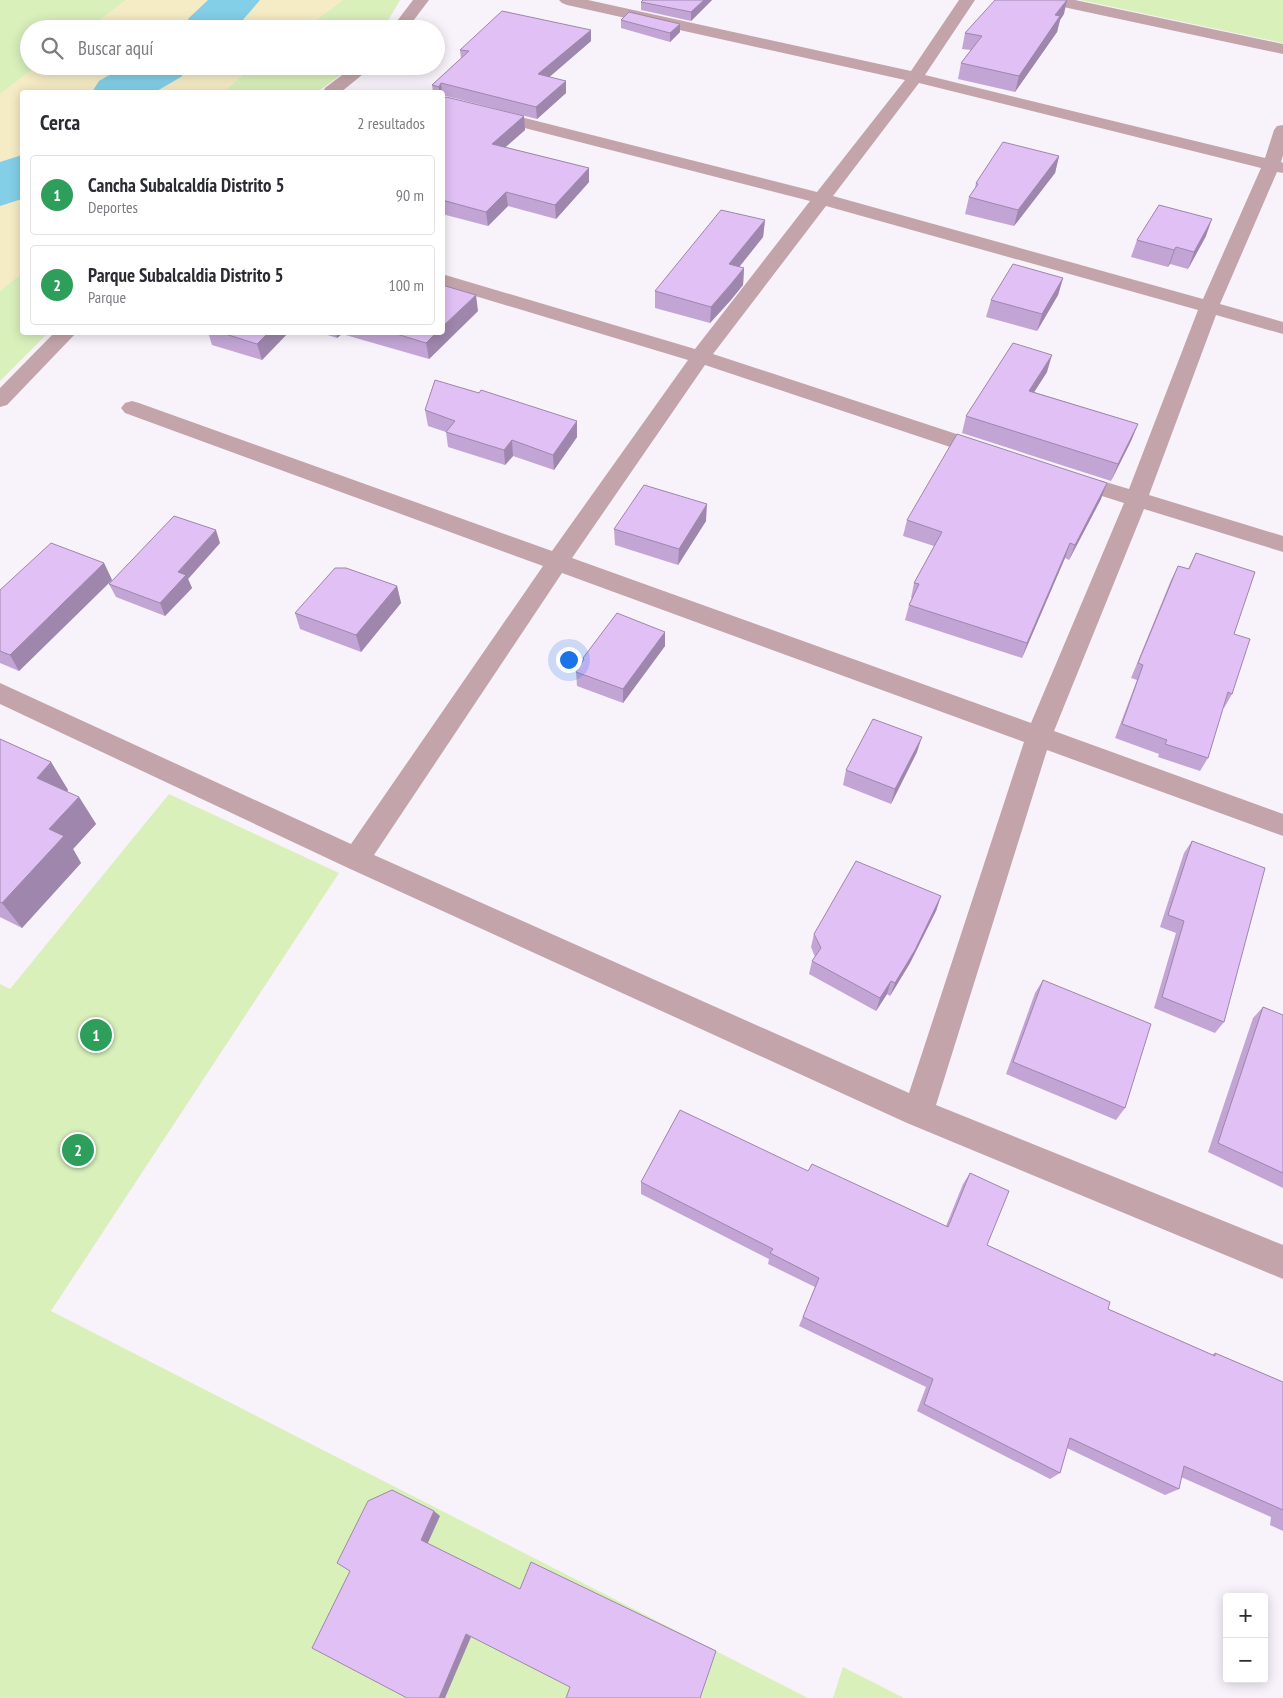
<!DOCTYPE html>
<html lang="es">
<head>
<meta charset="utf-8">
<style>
  :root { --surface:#fff; --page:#f7f7f7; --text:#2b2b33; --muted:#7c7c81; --line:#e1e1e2; --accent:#d93025 }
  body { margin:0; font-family:"PT Sans Narrow",sans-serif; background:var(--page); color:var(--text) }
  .controls { position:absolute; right:15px; bottom:15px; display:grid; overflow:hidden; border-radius:5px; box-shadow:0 2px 12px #0003 }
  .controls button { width:45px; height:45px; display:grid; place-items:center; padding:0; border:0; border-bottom:1px solid var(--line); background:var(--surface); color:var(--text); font:25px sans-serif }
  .you { position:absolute; left:568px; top:659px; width:18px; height:18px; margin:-12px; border:4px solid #fff; border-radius:50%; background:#1a73e8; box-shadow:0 0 0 8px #1a73e833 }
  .badge { display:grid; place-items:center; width:32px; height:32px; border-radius:50%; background:var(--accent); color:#fff; font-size:16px; font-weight:700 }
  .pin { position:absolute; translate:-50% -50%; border:2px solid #fff; box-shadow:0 1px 5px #0006 }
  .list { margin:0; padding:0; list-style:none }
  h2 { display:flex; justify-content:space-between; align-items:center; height:65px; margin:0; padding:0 20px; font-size:21px }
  h2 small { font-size:16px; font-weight:400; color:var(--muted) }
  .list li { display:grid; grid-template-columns:32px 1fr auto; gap:15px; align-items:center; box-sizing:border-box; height:80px; margin:0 10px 10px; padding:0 10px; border:1px solid var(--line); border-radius:5px }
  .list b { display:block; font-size:19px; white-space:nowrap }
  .list p { margin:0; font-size:16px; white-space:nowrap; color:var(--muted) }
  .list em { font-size:16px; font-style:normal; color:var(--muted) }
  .icon { flex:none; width:28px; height:28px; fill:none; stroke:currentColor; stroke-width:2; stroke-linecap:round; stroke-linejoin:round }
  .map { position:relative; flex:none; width:1283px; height:1698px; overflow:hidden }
  .search { position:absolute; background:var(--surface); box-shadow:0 2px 12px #0003; left:20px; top:20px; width:425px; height:55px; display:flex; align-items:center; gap:12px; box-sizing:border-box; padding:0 18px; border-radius:28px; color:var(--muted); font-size:19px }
  .panel { position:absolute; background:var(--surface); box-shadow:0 2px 12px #0003; left:20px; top:90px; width:425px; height:245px; border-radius:5px }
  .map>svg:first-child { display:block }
</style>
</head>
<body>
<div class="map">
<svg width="1283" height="1698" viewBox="0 0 1283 1698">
  <rect width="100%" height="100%" fill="#f8f2fb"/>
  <g fill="#d9f0bb">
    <path d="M0,0H126L88,29H29V66H37L0,94Z"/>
    <path d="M343,0H400L383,29H304Z"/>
    <path d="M1080,0H1283V43Z"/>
    <path d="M253,66H353L317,92H223Z"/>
    <path d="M22,273V332L48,333L0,381V291Z"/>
    <path d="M169,794L339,873L51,1311L808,1698H0V984L10,989Z"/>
    <path d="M843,1667L904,1698H833Z"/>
  </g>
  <g fill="#f5ebc5">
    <path d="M126,0H343L304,29H88Z"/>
    <path d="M37,66H253L223,92H22V273L0,291V94Z"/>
  </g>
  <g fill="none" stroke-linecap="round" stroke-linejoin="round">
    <g fill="#83cfe7" fill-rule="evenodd">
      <path d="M208,0H260L235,29H182L189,18Z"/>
      <path d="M125,66H188L181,77L155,92H92L99,81Z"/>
      <path d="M22,155V199L0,206V162Z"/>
    </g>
    <g fill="#c3a4aa" fill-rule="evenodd">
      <path d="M413,0H429L407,29H391Z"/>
      <path d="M559,0H588L911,71L959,0H975L925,75L1265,158L1274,130L1277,126L1283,125V155L1281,162L1283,163V173L1277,172L1220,304L1283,322V334L1216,315L1149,495L1283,536V552L1144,509L1054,731L1283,814V836L1047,750L936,1105L1283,1245V1279L907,1123L346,867L0,704V683L351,844L543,566L125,413L121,408L125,403L132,401L139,403L552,551L688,360L442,286V274L695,349L810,201L442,107V97L817,192L905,80L567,5L562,3ZM919,83L1261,168L1203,299L833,196ZM826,206L1198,310L1129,489L1069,471L1061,473L1058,478L1061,483L1124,503L1031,723L572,558L705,365L980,457L988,459L996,457L999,452L996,447L713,354ZM562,573L1024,742L909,1093L374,855Z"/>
      <path d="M1046,0H1075L1283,44V54L1054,5L1049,3Z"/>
      <path d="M354,66H373L341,92H323L325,88Z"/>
      <path d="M55,332H77L7,405L0,407V388Z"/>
    </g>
  </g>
  <g fill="#c2a5d4">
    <path d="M643,0H712L691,21L641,10V2Z"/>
    <path d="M1064,14L1060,20L1057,32L1015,92L958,79L961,63L971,50L962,49L965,33Z"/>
    <path d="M621,20L680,32L670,42L621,28Z"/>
    <path d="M591,41L549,77L566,81V93L537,119L442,95V92H433L432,85L461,58L460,50Z"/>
    <path d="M442,100L524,116L525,130L505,147L589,168V182L556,219L508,206L488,226L442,214Z"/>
    <path d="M1059,156L1055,173L1014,226L965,214L969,197L975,188L976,183Z"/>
    <path d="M765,220L763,237L739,267L744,268L743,285L730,301L710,323L655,308V291Z"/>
    <path d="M1206,236L1188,269L1170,264L1168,267L1131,257L1137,240Z"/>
    <path d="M1063,278L1058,295L1037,331L986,317L991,300Z"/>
    <path d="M478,311L429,359L342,334L337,338L318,332H442Z"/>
    <path d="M208,332H289L262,360L212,345Z"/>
    <path d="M1047,372L1034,392L1138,424L1131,441L1111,481L962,433L966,416Z"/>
    <path d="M425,410L577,421V437L554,470L513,456L505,465L448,447L446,432L428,426Z"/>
    <path d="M1101,499L1069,560L1065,558L1022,658L905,620L909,605L912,598H911L914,583L934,546L903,536L907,520Z"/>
    <path d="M706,521L678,565L615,545L614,529Z"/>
    <path d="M220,543L188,579L192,588L165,616L116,597L109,584Z"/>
    <path d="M1196,553L1234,634L1232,694L1224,708L1223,707L1208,758L1200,771L1158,757L1159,754L1115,738L1137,680L1131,678L1171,580L1178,566L1188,569Z"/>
    <path d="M104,563L112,580L19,671L0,663V590Z"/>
    <path d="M397,586L401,603L361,652L300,629L295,613Z"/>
    <path d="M665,632V646L623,703L577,686L576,672L583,661V658Z"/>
    <path d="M0,739L51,762L68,790L67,792L79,797L96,824L73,849L81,863L22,928L0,917Z"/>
    <path d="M917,752L891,804L843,785L846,770Z"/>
    <path d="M1192,841L1224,1022L1215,1033L1154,1008L1176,933L1160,927L1184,853Z"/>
    <path d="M941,896L936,911L910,963L890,996L887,994L876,1011L809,974L812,961L815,957L811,947L814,934Z"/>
    <path d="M1043,980L1125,1108L1116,1120L1006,1074L1035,993Z"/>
    <path d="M1263,1007L1283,1015V1188L1208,1152L1253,1018Z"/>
    <path d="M808,1171L946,1226L963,1184L970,1173L987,1245L1108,1309L1212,1355L1215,1353L1283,1382V1531L1270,1525L1271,1517L1181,1477L1179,1489L1165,1495L1067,1448L1060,1473L1050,1479L917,1411L926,1387L799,1326L815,1287L768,1264L769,1259L641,1194V1182Z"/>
  </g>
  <g fill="#9e86ac">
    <path d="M704,0H712L691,21V12Z"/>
    <path d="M1067,0L1064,14L1060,20L1057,32L1015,92L1019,76L1055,15Z"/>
    <path d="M680,24V32L670,42V33Z"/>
    <path d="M591,30V41L539,86L538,74Z"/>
    <path d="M566,81V93L537,119L536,107Z"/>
    <path d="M441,83L442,92H439V87Z"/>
    <path d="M524,116L525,130L493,158L492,144Z"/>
    <path d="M1059,156L1055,173L1014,226L1018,210Z"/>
    <path d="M589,168V182L556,219L555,205Z"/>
    <path d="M506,192L508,206L488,226L486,212Z"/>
    <path d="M1212,219L1206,236L1188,269L1194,252Z"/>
    <path d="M765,220L763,237L728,281L729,264Z"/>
    <path d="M1176,247L1170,264L1168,267L1174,250Z"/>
    <path d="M744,268L743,285L730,301L710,323L711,307Z"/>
    <path d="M1063,278L1058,295L1037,331L1042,314Z"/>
    <path d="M476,295L478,311L429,359L426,343L437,332H442V327Z"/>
    <path d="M269,332H289L262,360L257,344Z"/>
    <path d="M336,332H341L342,334L337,338Z"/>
    <path d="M1052,355L1047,372L1024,408L1029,391Z"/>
    <path d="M577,421V437L554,470L553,455Z"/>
    <path d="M1138,424L1131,441L1111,481L1118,464Z"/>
    <path d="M512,440L513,456L505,465L504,450Z"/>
    <path d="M1107,483L1101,499L1069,560L1075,545Z"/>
    <path d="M707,504L706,521L678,565L679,549Z"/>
    <path d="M216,530L220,543L188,579L192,588L165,616L160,603L178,572Z"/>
    <path d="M1070,543L1065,558L1022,658L1027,643Z"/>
    <path d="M104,563L112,580L19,671L10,655Z"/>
    <path d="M397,586L401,603L361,652L356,635Z"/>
    <path d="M665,632V646L623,703V689Z"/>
    <path d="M922,737L917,752L891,804L895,789Z"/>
    <path d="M51,762L68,790L55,805L37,778Z"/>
    <path d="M79,797L96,824L73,849L81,863L22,928L2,903L49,829Z"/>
    <path d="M941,896L936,911L910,963L890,996L895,983Z"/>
    <path d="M891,981L887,994L876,1011L880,998Z"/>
    <path d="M434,1511L440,1516L427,1545L421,1540Z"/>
    <path d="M466,1634L471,1637L445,1698H439Z"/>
  </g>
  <g fill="#e1c0f6" stroke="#9e86ac">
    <path d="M643,0H704L691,12L641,2Z"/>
    <path d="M995,0H1067L1055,15L1060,16L1019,76L961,63L982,36L965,33Z"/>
    <path d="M502,11L591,30L538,74L566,81L536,107L441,83L439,87L432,85L469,51L460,50Z"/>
    <path d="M629,12L680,24L670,33L621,20Z"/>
    <path d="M446,97L524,116L492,144L589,168L555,205L506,192L486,212L442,200V100Z"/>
    <path d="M1003,142L1059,156L1018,210L969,197L978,184L976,183Z"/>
    <path d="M1159,205L1212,219L1194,252L1176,247L1174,250L1137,240Z"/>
    <path d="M721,210L765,220L729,264L744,268L731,284L711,307L655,291Z"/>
    <path d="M1013,264L1063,278L1042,314L991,300Z"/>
    <path d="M442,285L476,295L442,327Z"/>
    <path d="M219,332H269L257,344Z"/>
    <path d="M390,332H437L426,343Z"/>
    <path d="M1013,343L1052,355L1029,391L1138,424L1118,464L966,416Z"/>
    <path d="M435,380L479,393L481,390L577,421L553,455L512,440L504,450L446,432L455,421L425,410Z"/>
    <path d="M957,434L1107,483L1075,545L1070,543L1027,643L909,605L919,584L914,583L942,532L907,520Z"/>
    <path d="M644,485L707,504L679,549L614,529Z"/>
    <path d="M174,516L216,530L178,572L186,575L160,603L109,584Z"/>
    <path d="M51,543L104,563L10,655L0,651V590Z"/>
    <path d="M1196,553L1255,572L1234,634L1250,639L1232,694L1228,692L1208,758L1165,744L1167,740L1122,724L1143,665L1138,663L1178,566L1189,569Z"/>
    <path d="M335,568H346L397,586L356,635L295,613Z"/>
    <path d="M617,613L665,632L623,689L576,672L584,659L583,658Z"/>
    <path d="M873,719L922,737L895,789L846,770Z"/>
    <path d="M0,739L51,762L37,778L79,797L49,829L64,836L2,903L0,902Z"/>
    <path d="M1192,841L1265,868L1224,1022L1162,997L1184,921L1168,915Z"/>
    <path d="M856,861L941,896L915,950L895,983L891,981L880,998L812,961L821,948L814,934Z"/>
    <path d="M1043,980L1151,1024L1125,1108L1013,1062Z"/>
    <path d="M1263,1007L1283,1015V1173L1218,1143Z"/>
    <path d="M680,1110L808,1171L812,1164L948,1227L970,1173L1009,1191L987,1245L1110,1302L1108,1309L1215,1356V1353L1283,1382V1510L1184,1466L1179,1489L1070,1438L1060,1473L924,1404L933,1379L803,1317L819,1278L770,1253L773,1249L641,1182Z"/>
    <path d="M392,1490L434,1511L421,1540L520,1589L531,1562L716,1651L700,1698H566L570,1687L466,1634L439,1698H407L312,1648L350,1571L337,1563L368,1501Z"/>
  </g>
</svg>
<div class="controls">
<button>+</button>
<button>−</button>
</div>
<div class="you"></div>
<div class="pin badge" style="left:96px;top:1035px;background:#2e9e5b">1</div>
<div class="pin badge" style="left:78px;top:1150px;background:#2e9e5b">2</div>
<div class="search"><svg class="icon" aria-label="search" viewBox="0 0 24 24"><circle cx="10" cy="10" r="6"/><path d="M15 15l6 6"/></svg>Buscar aquí</div>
<section class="panel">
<h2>Cerca<small>2 resultados</small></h2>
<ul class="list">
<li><span class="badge" style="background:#2e9e5b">1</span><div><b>Cancha Subalcaldía Distrito 5</b><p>Deportes</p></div><em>90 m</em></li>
<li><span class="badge" style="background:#2e9e5b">2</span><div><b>Parque Subalcaldia Distrito 5</b><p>Parque</p></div><em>100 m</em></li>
</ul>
</section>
</div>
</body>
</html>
